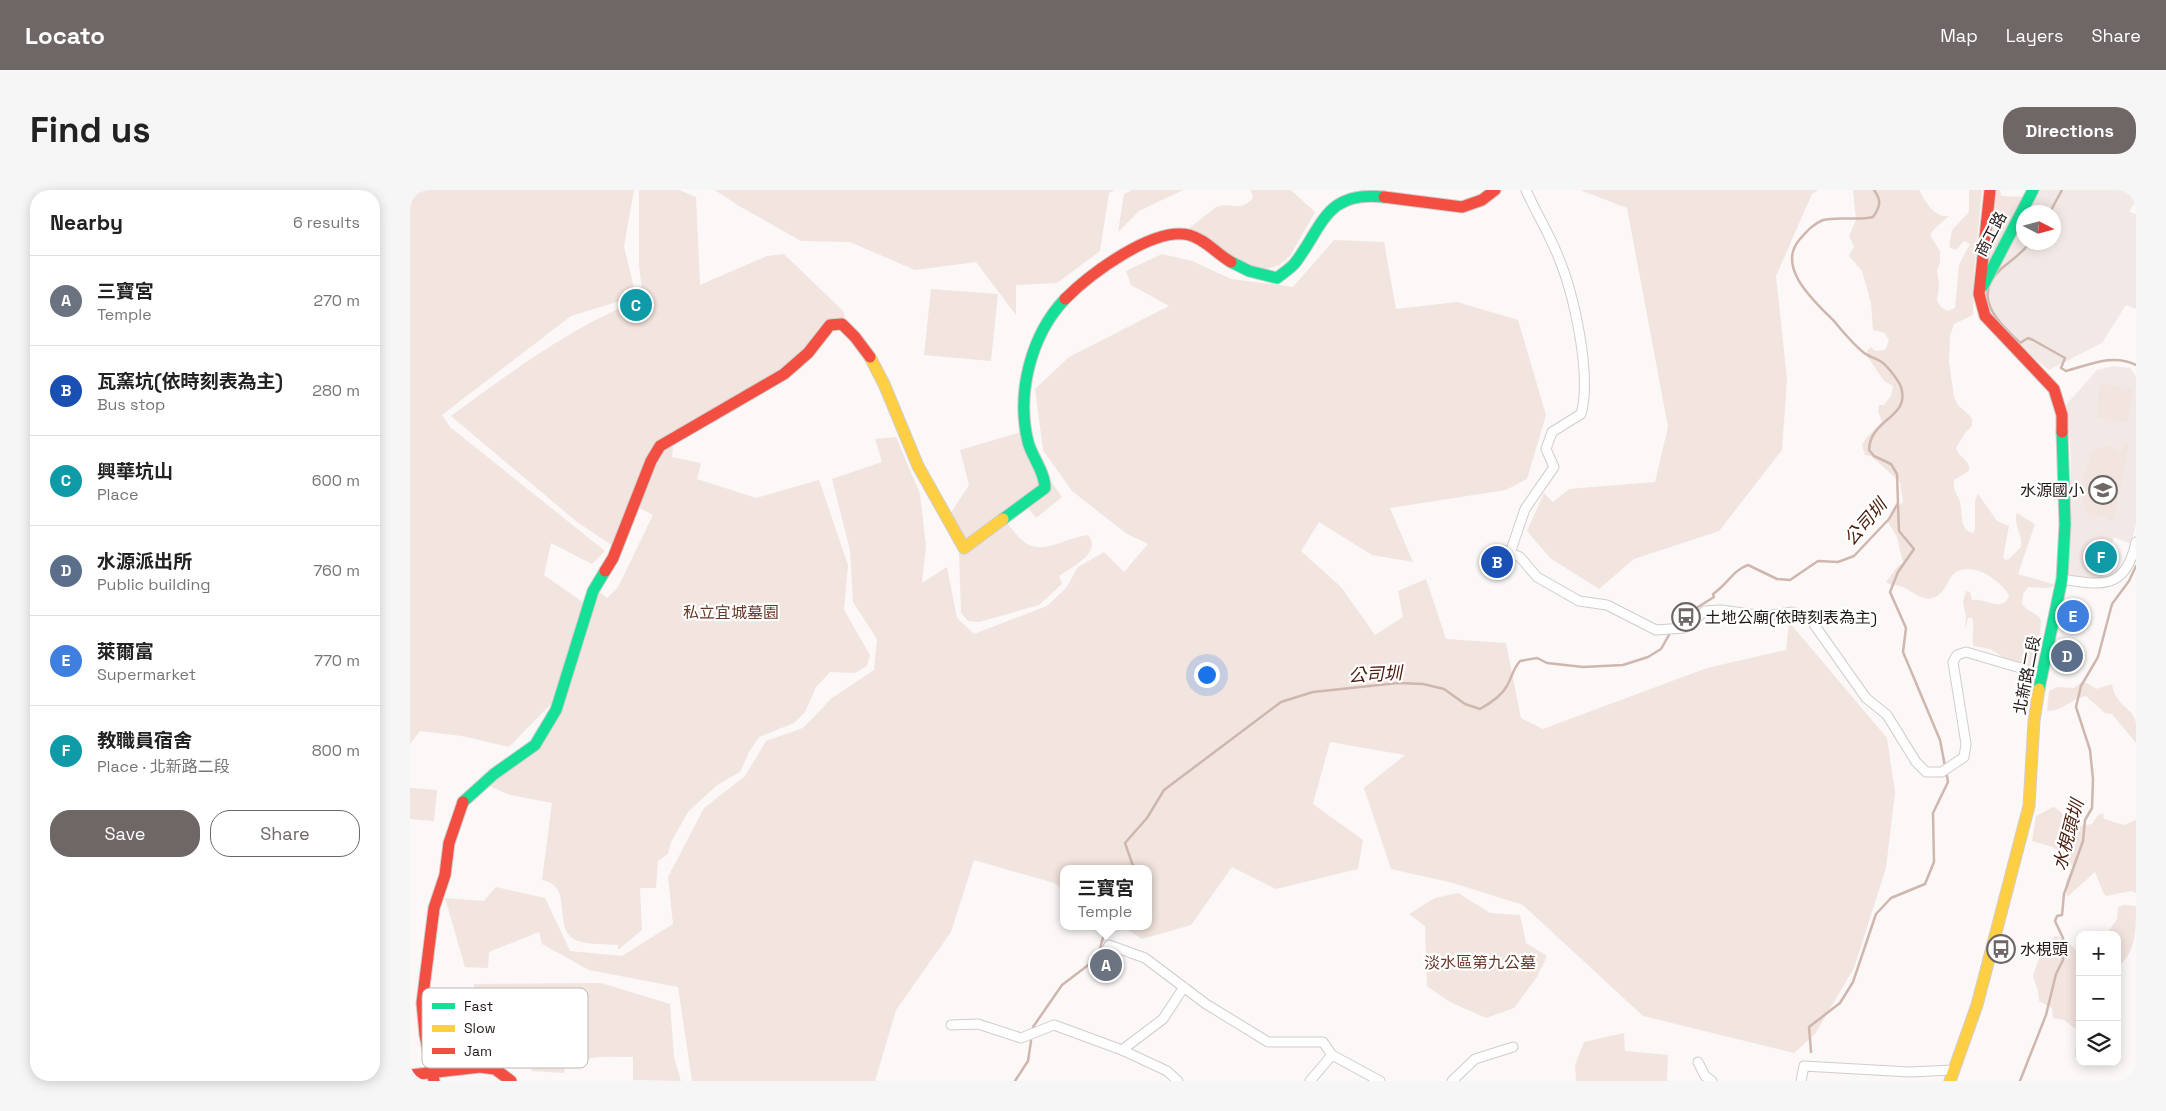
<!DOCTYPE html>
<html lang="en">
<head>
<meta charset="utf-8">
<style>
  :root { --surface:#fff; --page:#f6f6f6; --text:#222; --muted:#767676; --line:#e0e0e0; --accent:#6e6765 }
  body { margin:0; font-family:"Space Grotesk","Noto Sans TC",sans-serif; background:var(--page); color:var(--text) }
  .controls { position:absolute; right:15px; bottom:15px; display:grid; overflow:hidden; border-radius:10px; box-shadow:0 2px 12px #0003 }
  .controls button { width:45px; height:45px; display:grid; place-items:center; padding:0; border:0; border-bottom:1px solid var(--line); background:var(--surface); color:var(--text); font:25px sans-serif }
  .compass { position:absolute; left:1606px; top:15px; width:45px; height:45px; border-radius:50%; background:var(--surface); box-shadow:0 2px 12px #0003; rotate:96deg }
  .you { position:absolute; left:796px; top:484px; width:18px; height:18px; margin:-12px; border:4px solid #fff; border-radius:50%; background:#1a73e8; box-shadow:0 0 0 8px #1a73e833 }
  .badge { display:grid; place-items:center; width:32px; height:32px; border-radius:50%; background:var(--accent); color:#fff; font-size:16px; font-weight:700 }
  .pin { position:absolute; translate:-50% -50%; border:2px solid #fff; box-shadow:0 1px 5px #0006 }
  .popup { position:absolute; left:650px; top:675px; width:92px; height:65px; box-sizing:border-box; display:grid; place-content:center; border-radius:10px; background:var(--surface); filter:drop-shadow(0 1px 4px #0005); font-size:16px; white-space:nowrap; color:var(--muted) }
  .popup b { font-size:19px; color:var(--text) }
  .popup::after { content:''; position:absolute; left:50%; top:100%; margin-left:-10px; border:10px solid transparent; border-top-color:var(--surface) }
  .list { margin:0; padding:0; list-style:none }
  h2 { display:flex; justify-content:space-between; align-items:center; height:65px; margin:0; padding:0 20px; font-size:21px }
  h2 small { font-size:16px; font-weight:400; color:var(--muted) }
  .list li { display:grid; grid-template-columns:32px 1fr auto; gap:15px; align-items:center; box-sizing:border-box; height:90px; padding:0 20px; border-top:1px solid var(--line) }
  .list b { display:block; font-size:19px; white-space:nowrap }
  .list p { margin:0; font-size:16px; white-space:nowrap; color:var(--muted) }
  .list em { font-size:16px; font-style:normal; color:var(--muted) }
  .actions { display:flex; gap:10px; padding:15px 20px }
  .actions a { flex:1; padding:11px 0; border:1px solid var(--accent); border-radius:20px; text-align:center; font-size:18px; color:var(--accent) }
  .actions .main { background:var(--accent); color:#fff }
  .icon { flex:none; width:28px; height:28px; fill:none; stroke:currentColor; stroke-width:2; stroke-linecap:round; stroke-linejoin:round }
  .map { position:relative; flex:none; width:1726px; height:891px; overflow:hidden; border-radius:20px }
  header { display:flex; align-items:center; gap:30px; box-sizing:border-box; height:70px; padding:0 25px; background:var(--accent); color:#fff }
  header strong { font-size:24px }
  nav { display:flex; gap:28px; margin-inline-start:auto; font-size:18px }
  .intro { display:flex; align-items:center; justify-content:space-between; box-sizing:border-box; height:120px; padding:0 30px }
  h1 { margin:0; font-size:35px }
  .button { padding:12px 22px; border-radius:20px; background:var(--accent); color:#fff; font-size:18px; font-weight:700 }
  main { display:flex; gap:30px; padding:0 30px }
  aside { flex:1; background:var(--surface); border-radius:20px; box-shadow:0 2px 12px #0003 }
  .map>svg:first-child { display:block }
</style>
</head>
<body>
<header>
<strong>Locato</strong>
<nav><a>Map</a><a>Layers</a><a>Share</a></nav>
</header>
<div class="intro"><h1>Find us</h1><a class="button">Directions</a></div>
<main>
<aside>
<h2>Nearby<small>6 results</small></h2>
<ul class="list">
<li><span class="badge" style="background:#6b7280">A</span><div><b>三寶宮</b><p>Temple</p></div><em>270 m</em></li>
<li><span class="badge" style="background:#1a4fb4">B</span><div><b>瓦窯坑(依時刻表為主)</b><p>Bus stop</p></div><em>280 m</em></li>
<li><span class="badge" style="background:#0f9aa8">C</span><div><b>興華坑山</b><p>Place</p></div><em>600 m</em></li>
<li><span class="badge" style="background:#5c6f8a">D</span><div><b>水源派出所</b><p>Public building</p></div><em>760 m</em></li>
<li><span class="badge" style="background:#3f7fe0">E</span><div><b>萊爾富</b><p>Supermarket</p></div><em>770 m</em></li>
<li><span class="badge" style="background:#0f9aa8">F</span><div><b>教職員宿舍</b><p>Place · 北新路二段</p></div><em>800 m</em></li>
</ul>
<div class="actions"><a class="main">Save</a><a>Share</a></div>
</aside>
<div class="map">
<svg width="1726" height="891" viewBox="0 0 1726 891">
  <rect width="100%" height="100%" fill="#fbf8f7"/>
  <g fill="#f2e9e6" fill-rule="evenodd">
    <path d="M1619,0H1726V11L1719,22L1726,24V119L1716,115L1692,153L1639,180L1575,130L1571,103ZM1614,22H1644V52H1614Z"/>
    <path d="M1704,176L1720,178L1726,186V334L1721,354L1704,347L1691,392L1657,386L1661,266L1656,215L1687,180Z"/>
  </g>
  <g fill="#f2e4df">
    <path d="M0,0H224L214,56L226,106L161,126L32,225L40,237L195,361L182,374L141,353L134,385L174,413L141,514L99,557L52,546L10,541L0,554Z"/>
    <path d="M229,0H269L286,7L290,95L357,66L374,64L434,122L435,132H423L386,170L264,243L262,267L291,273L287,289L346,308L409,290L438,375L434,420L460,465L457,476L445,483L420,482L406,497L395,522L384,533L349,547L339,562L330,582L307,595L278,622L261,652L258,664L248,671L246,698H230L232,740L208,760V755C196,754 180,755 168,751C140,741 166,696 132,690L142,613L100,605L75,594L120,553L146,521L187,400L197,408L208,397L243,325L220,313L203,356L167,332L41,226C102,181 163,136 233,108L229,75Z"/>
    <path d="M305,0H705L699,3L690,61L647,93L606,95V125L566,72L505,80L440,52L391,51L329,16Z"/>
    <path d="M722,0H773L729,21L708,42L714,4Z"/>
    <path d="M841,0H881L905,22L880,66L869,75L854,80L834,74L796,52L778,51L777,40L806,17C820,11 830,23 843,8Z"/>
    <path d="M1170,0H1408L1402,4L1366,86L1377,189L1372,260L1309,341L1224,369L1189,399L1140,368L1117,341L1134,303L1143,312L1159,299L1245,292L1258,237L1217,18Z"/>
    <path d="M1443,0H1509C1515,11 1524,28 1539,26L1524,39L1520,45L1530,61V73L1527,80L1529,95L1527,111L1531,117L1537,121L1545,118L1549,75L1560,54L1554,51L1546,60L1539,57L1542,40L1559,22V0H1572L1564,82L1563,125L1544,134L1540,146L1539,172L1544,207L1548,215L1562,228V236L1555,243L1546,258C1549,268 1561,270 1559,281L1544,290C1543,303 1547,302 1550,312C1553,323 1549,340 1563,343L1565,340V310L1568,304L1587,331L1599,336L1593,367L1595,370L1599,369L1611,357C1613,344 1603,335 1607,323L1625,334L1608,384L1646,395L1638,398L1618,397L1613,404L1612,414C1618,422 1626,422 1631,430L1629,469L1620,478L1596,469L1580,459L1564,456C1560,447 1566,437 1562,428H1558L1555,439L1556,427L1553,412L1556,401L1560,402L1562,410C1575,407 1593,424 1599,405C1589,389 1564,372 1546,382C1538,386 1537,403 1523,408C1513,412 1500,399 1490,396C1485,395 1481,396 1476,392L1488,376L1493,373L1487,347L1478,332L1481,322L1493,312L1490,292L1461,266L1455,265L1452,255L1457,247L1472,232L1468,221L1469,215H1474L1481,206L1483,196L1474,191L1457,166V161L1461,157L1465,161L1475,160L1479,151L1475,143L1463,140L1461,113L1452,81L1439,66L1444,57L1439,46L1446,30Z"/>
    <path d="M1584,0H1590L1591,6L1617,7L1571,103Z"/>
    <path d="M924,50L974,52L986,119L1047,112L1108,130L1136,225L1117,289L1096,300L980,318L1003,372L962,365L909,332L891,361L931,397L965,445L993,427L988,401L1016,389L1036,449L1096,453L1111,528L1133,539L1297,478L1376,460L1379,432L1477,548L1485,602L1476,678L1444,778L1405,844L1384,863L1233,826L1113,715L1043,693L981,679L954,598L995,565L920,552L903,614L953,650L948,679L866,699L822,677L781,735L732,749L712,736H738V679H654L653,699L644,693L564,670L541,742L486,820L465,891H282L268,797L179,780L132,754L129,742L79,762L78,778L55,777L35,708L74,711L86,697L135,708L160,761L212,766L263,734L258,687L294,618L335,586L356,551L393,538L422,508L464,480L467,449L443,412L440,360L422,289L472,272L465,249L486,247L510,304L516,356L512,393L537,377L547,428L564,444L637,416L656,398L668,377L694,362L714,382L738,354L717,344L662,301L633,260L625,199L659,167L759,116L721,95L716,81L752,64L782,71L821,89L883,97Z"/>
    <path d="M521,99L588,104L581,171L514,165Z"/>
    <path d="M1690,193L1723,199L1717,233L1687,227Z"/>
    <path d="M611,242L634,296L555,355L538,327L559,295L550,260Z"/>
    <path d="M1713,254L1719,255L1703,331L1697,330L1698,324C1659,340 1674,274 1685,259L1698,256L1711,262Z"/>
    <path d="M640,290L652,307L626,328L616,315Z"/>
    <path d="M597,333C602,339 607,346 613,351C631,367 657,347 678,345C693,362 662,377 649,386L652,394L629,415L569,432L558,431L551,423L549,363Z"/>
    <path d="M1672,492L1677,493L1686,499L1702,494C1705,516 1723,517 1726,533C1726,539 1726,547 1726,553L1702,524L1695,523L1676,506C1659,509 1655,521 1637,521L1639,501L1647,497L1664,498Z"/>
    <path d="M0,598L27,600L24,631L0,629Z"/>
    <path d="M1643,617C1655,621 1655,635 1666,640L1671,636L1682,634L1688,625L1693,623L1694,629L1714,635L1726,630V703L1721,701L1696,706L1693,702L1685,682L1657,707L1656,691L1663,677L1643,657L1622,651L1626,626Z"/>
    <path d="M1048,703L1080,723L1110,725L1116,753L1137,766L1127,787L1104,818L1076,828L1040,812L1017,796L1015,736L999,724L1025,708Z"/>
    <path d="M1714,715L1726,716C1726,738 1726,766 1707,776V745H1696L1707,729L1708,717Z"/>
    <path d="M1645,746C1653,747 1666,758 1670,766V866L1665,867L1667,840L1654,830L1643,828L1642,818L1629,811L1628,801L1623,786L1631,762Z"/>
    <path d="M191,793L260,814L264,867L271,891L223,890V867C197,867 178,864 155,878L154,883L121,881L123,876L137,870L139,856L127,835L112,836L98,847L66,853L64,794Z"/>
    <path d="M1214,843L1215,861L1258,865L1257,891H1166L1165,875L1174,852Z"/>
  </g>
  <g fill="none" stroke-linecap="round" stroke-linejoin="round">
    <g stroke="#cfb7af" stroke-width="2.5">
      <path d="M1640,22L1652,0"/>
      <path d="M1620,52C1612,64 1601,70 1591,79C1560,107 1589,132 1610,153L1618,148L1623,150L1655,168L1651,178L1656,181C1679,175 1703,163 1726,175"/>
      <path d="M1488,315L1489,341L1504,359L1488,382L1480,402L1496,438L1493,462L1530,550L1535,576"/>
      <path d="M1264,432L1304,407L1303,404C1317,395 1323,380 1338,375L1367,389L1380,390L1408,371L1428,372L1444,366L1479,329L1488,313L1487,284L1481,274L1464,266L1459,260C1460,228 1501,228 1491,197C1489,191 1478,177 1473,173C1467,168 1458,167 1453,162C1442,153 1433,142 1424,131C1405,112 1365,77 1390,49C1397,41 1403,34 1413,30C1428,26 1447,31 1463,27C1470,17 1472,11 1464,0"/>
      <path d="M724,679L715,653L737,628L754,600L871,512L903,502L988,493L1013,494L1034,499L1055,514L1070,519C1081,513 1091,506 1097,496C1102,487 1103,479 1110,471L1127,468L1137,473L1173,477L1213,475L1238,467L1251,459L1259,445"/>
      <path d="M623,837L652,795L681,773L690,759L696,736"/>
      <path d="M1401,862L1399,837L1430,813L1443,792L1466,724L1481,708L1515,694L1524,672L1523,623L1538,592L1536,581"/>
      <path d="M605,891L618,871L621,851"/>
      <path d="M1610,891L1636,825L1646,784L1653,770V748L1645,731L1647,726L1652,725L1654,704L1673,651L1675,630L1682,618L1683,589L1680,560L1666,517L1671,496L1688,467L1702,414L1719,391L1726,376"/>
    </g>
    <defs>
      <g id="street">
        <path d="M1100,363L1115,319L1144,277L1136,259L1142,242L1171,224C1182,185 1164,104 1148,66C1139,43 1126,23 1116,0"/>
        <path d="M1076,376L1092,360L1110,367L1127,387L1169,411L1197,415L1246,440L1274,438L1295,421L1311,420L1355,426L1382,422L1393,425L1403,433L1456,508L1477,525L1506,572L1516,582H1532L1554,567L1556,554L1543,472L1547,465L1556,462L1631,484"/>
        <path d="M1652,389C1693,396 1716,399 1726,352"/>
        <path d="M689,777L699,755L735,768L796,814L858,852H913L922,865L970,891"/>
        <path d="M541,835L568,834L611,848L644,835L712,860"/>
        <path d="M1288,872L1295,886L1302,891"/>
        <path d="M768,891L757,881L712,860L753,829L774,797"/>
        <path d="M900,891L922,865"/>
        <path d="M1042,891L1065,869L1103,857"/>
        <path d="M1391,891L1394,876L1499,882L1544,880"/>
      </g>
      <g id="fast">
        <path d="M821,72L839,81L867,88C873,83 880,79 885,73C913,37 915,0 974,7"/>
        <path d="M1573,96L1623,0"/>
        <path d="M593,329L635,298C635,282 622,267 618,252C606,203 621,145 655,109"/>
        <path d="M1629,499L1652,389L1655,334L1652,242"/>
        <path d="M53,612L84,584L125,555L146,520L183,401L195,381"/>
      </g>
      <g id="slow">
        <path d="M460,167L474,194L508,276L554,358L593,329"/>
        <path d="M1540,891L1567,815L1619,616L1624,531L1629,499"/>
      </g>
      <g id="jam">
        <path d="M1580,0L1569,104L1575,126L1644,199L1652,225V242"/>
        <path d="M974,7L1052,17L1072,10L1085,0"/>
        <path d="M655,109C679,85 743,36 779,45C795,49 807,64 821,72"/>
        <path d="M195,381L203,368L241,271L250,256L374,184L398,163L420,135L432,134L445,147L460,167"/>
        <path d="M0,885L70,877L85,879L101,891"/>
        <path d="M24,891L15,845L12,813L24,718L35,685L39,653L53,612"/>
      </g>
    </defs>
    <use href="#street" stroke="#d2cdcb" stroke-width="11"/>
    <use href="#fast" stroke="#d2cdcb" stroke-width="13"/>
    <use href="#slow" stroke="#d2cdcb" stroke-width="13"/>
    <use href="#jam" stroke="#d2cdcb" stroke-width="13"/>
    <use href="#street" stroke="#fefefe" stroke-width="9"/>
    <use href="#fast" stroke="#16e098" stroke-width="11"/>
    <use href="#slow" stroke="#ffcf43" stroke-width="11"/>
    <use href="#jam" stroke="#f24e42" stroke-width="11"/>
  </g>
  <defs>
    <symbol id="school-ring" viewBox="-11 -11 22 22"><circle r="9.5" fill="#fff" stroke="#6e6765" stroke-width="1.5"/><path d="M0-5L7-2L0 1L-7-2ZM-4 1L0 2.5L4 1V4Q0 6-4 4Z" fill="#6e6765"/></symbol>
    <symbol id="bus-ring" viewBox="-11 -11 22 22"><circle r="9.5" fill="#fff" stroke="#6e6765" stroke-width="1.5"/><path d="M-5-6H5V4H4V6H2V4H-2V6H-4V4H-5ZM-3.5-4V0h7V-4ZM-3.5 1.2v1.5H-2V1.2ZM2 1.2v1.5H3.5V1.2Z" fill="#6e6765"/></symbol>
  </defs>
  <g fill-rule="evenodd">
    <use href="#school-ring" x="1677" y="284" width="32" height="32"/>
    <use href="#bus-ring" x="1260" y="411" width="32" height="32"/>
    <use href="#bus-ring" x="1575" y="743" width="32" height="32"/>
  </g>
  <g text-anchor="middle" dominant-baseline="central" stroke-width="4.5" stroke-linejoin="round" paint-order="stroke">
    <g font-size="16" fill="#221917" stroke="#fff">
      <text transform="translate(1581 44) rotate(-62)">商工路</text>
      <text transform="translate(1617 485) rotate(-79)">北新路二段</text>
    </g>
    <g font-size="16" fill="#221917" stroke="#fff" text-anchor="start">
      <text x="1674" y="300" text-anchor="end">水源國小</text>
      <text x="1295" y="427">土地公廟(依時刻表為主)</text>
      <text x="1610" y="759">水梘頭</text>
    </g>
    <g font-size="16" fill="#683828" stroke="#fff">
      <text x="321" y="422">私立宜城墓園</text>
      <text x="1070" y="772">淡水區第九公墓</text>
    </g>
    <g font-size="18" font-style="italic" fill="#4d2011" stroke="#fff">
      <text transform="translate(1455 332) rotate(-49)">公司圳</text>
      <text transform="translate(965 484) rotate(-3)">公司圳</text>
      <text transform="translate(1658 645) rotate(-75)">水梘頭圳</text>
    </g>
  </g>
  <rect x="12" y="798" width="166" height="80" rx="8" fill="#fff" stroke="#bdbab9" stroke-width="1"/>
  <rect x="22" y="813" width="23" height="6" fill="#16e098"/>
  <rect x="22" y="835" width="23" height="7" fill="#ffcf43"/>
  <rect x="22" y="858" width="23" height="6" fill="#f24e42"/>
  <g font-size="14" fill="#221917">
    <text x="54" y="821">Fast</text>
    <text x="54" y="843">Slow</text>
    <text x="54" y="866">Jam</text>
  </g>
</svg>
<div class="controls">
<button>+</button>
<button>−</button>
<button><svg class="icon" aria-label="layers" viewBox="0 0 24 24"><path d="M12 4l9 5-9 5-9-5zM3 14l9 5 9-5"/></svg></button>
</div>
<svg class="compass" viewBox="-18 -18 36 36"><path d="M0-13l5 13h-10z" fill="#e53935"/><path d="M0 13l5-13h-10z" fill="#767676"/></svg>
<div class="you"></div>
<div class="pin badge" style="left:696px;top:775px;background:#6b7280">A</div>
<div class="popup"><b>三寶宮</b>Temple</div>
<div class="pin badge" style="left:1087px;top:372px;background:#1a4fb4">B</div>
<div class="pin badge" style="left:226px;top:115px;background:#0f9aa8">C</div>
<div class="pin badge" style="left:1657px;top:466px;background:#5c6f8a">D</div>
<div class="pin badge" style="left:1663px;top:426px;background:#3f7fe0">E</div>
<div class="pin badge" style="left:1691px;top:367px;background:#0f9aa8">F</div>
</div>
</main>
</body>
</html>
